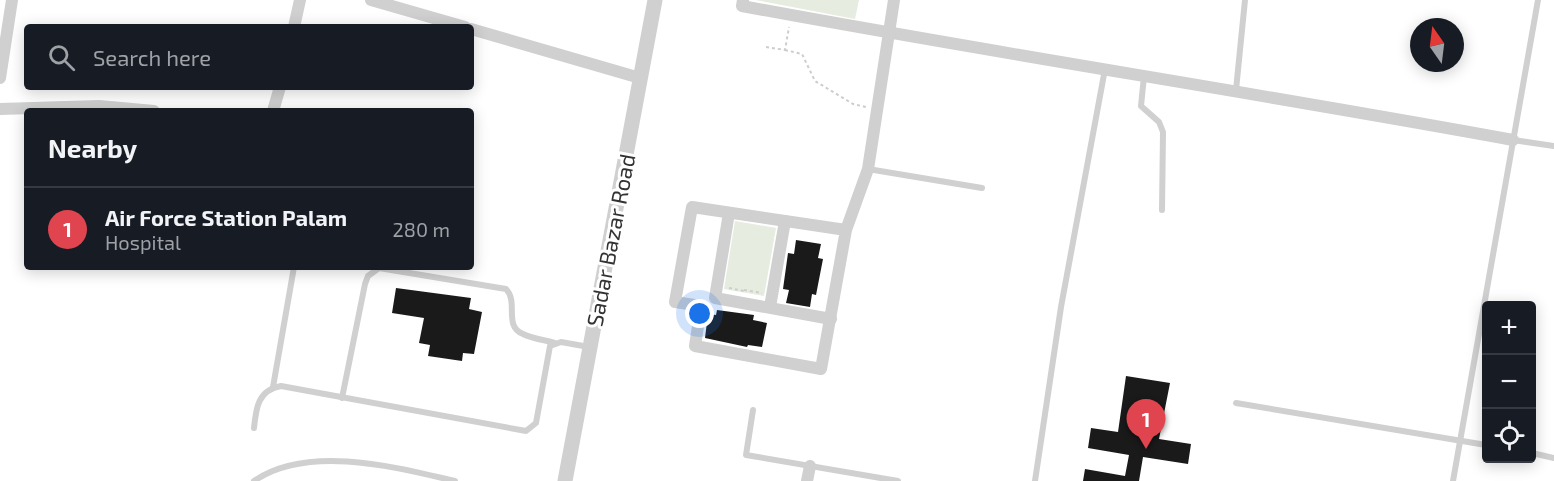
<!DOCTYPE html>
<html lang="en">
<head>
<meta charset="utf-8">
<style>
  :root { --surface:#171b24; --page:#20242c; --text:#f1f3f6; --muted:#9ea1a6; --line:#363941; --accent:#e63946 }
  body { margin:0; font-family:"Exo 2",sans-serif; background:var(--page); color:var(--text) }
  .controls { position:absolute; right:18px; bottom:18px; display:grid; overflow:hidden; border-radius:6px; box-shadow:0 3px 15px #0003 }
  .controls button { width:54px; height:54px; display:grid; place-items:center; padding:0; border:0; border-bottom:2px solid var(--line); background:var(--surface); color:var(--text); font:30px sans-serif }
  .compass { position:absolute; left:1410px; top:18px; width:54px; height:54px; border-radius:50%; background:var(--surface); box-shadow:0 3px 15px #0003; rotate:346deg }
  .you { position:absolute; left:700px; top:314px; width:21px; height:21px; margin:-15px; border:4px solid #fff; border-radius:50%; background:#1a73e8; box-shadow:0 0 0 9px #1a73e833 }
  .badge { display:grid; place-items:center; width:39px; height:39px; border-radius:50%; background:var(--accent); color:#fff; font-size:20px; font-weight:700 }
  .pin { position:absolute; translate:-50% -50px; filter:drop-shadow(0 2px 3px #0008) }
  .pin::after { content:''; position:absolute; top:32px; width:21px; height:18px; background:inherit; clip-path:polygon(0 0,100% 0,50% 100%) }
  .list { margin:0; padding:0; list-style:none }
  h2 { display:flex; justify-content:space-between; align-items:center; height:78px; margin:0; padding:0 24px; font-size:26px }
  h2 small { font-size:20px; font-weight:400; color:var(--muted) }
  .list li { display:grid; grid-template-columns:39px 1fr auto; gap:18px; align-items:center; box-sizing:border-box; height:84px; padding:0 24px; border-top:2px solid var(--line) }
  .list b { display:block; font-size:22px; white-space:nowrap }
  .list p { margin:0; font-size:20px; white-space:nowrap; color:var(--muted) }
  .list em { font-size:20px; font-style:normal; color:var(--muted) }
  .icon { flex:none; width:33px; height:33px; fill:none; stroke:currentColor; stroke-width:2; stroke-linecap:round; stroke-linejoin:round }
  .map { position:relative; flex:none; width:1554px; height:481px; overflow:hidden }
  .search { position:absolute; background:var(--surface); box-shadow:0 3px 15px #0003; left:24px; top:24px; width:450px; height:66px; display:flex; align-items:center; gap:15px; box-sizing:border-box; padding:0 21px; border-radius:6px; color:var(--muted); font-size:22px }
  .panel { position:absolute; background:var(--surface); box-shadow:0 3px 15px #0003; left:24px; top:108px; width:450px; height:162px; border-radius:6px }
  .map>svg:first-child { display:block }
</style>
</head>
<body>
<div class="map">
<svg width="1554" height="481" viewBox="0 0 1554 481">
  <rect width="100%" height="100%" fill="#fff"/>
  <g fill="#e6ecdf">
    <path d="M756,0H859L855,19Z"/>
    <path d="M735,221L776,228L764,296L724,289Z"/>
  </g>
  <g fill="#1a1a1a">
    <path d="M796,240L821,244L818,258L823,259L816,295L812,294L810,307L786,303L789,290L783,289L788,253L794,254Z"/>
    <path d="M396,288L471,298L469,309L482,312L474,354L463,353L462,361L428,356L430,345L419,343L424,318L392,313Z"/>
    <path d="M717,310L754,315L753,320L767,323L762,347L748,345L747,347L705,338L708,314L716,315Z"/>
    <path d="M1126,376L1170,383L1159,439L1191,444L1188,464L1143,457L1139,481H1083L1085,469L1125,476L1129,455L1088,448L1091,428L1118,432Z"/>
  </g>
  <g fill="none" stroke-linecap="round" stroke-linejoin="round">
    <g stroke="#cdcdcd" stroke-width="2" stroke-dasharray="3 3" stroke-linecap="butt">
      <path d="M766,47L785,50L789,27"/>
      <path d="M785,50L802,54L815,81L853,104L866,107"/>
      <path d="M729,288L744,291"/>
      <path d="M744,290L762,293"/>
    </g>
    <g stroke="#d0d0d0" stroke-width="6">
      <path d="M1144,76L1141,106L1159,122L1163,132L1162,210"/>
      <path d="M1236,90L1245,0"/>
      <path d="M1513,140L1554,146"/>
      <path d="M868,169L982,188"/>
      <path d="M273,387L294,267"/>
      <path d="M342,398L365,284L368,276L379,268L506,289C519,302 503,326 523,334C533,339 545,340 555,343"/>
      <path d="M1236,403L1486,445"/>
      <path d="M753,410L746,455L898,481"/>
      <path d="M254,428C256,408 258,390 281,386L526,431L536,423L550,346L561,342L589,347"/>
      <path d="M1532,453L1554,458"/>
      <path d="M254,481C308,444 395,467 455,481"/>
      <path d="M1035,481L1061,307L1105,69"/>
      <path d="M1453,481L1538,0"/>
    </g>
    <g stroke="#d0d0d0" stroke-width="12">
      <path d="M371,0L465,27"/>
      <path d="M743,0L742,6C999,54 1257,93 1513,140"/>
      <path d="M294,27L300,0"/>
      <path d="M471,29L640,78"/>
      <path d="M0,78L12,0"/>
      <path d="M0,109L99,106L154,111"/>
      <path d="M273,111L280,87"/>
      <path d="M729,213L715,298L831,319"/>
      <path d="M846,230L692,207L675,302L701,306L695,346L821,369L846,230L868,169L894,0"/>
      <path d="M770,307L785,221"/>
      <path d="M807,481L810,466"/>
    </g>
    <path stroke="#d0d0d0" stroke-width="15" d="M565,481L655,0"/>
  </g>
  <g text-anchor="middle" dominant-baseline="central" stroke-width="6" stroke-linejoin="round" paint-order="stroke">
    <g font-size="22" fill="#333" stroke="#fff">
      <text transform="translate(610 240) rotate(-79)">Sadar Bazar Road</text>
    </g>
  </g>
</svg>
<div class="controls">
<button>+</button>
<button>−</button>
<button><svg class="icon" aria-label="locate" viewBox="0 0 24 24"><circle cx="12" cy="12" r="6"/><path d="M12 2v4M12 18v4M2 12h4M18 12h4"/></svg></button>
</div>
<svg class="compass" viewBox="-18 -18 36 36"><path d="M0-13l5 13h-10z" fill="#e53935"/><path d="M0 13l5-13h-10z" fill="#9ea1a6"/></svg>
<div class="you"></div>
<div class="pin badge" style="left:1146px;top:449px;background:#e0444e">1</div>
<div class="search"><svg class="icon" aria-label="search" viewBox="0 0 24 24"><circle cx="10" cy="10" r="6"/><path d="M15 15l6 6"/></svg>Search here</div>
<section class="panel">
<h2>Nearby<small></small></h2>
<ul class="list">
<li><span class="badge" style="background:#e0444e">1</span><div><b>Air Force Station Palam</b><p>Hospital</p></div><em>280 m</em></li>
</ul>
</section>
</div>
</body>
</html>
